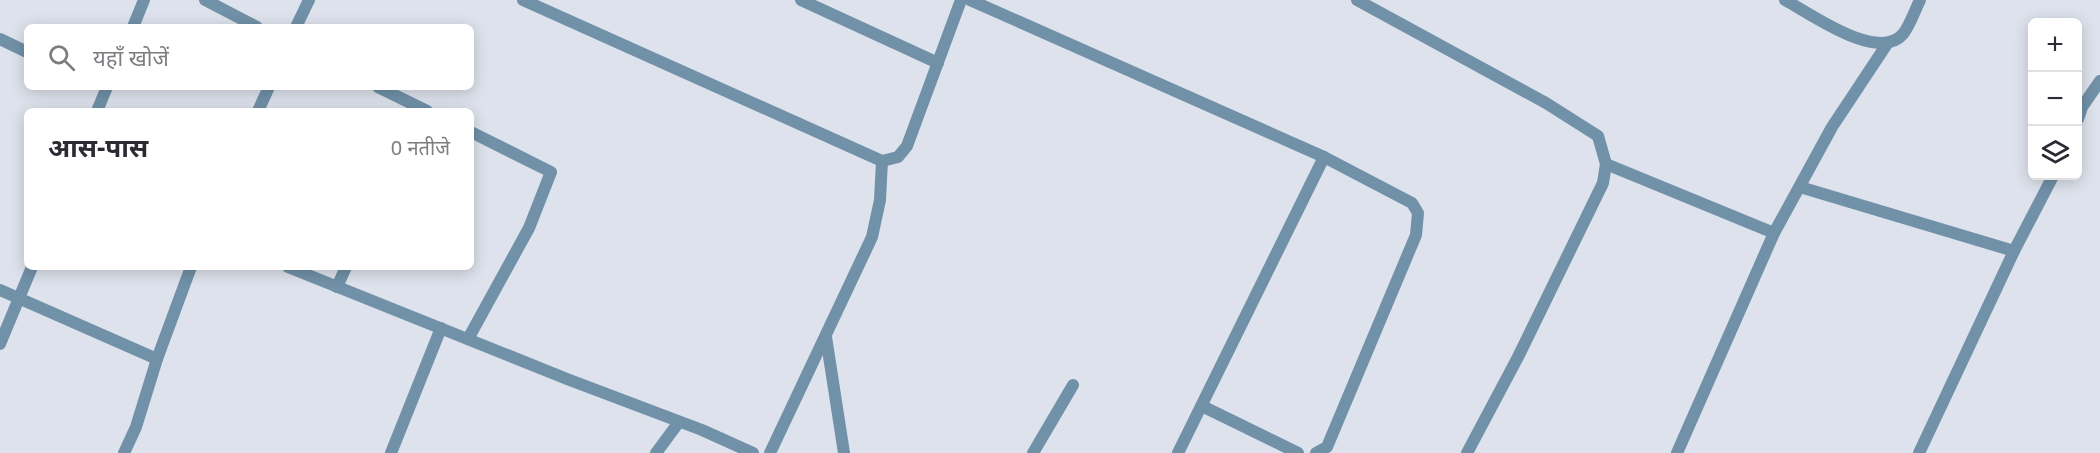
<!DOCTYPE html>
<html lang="hi">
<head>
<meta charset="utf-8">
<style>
  :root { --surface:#fff; --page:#f2f2f3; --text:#2b2b33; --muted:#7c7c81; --line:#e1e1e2 }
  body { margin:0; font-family:"Noto Sans","Noto Sans Devanagari",sans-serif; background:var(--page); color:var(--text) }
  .controls { position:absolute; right:18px; top:18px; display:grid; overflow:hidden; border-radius:9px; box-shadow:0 3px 15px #0003 }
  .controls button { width:54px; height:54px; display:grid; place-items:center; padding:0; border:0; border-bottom:2px solid var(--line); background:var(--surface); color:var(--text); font:30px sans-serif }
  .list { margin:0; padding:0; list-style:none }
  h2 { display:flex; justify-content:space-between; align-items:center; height:78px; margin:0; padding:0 24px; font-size:26px }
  h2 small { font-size:20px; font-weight:400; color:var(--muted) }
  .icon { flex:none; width:33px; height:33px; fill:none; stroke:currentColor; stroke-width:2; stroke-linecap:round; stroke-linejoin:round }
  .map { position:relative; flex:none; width:2100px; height:453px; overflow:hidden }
  .search { position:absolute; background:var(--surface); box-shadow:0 3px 15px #0003; left:24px; top:24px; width:450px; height:66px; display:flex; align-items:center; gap:15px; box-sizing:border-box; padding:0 21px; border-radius:9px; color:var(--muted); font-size:22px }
  .panel { position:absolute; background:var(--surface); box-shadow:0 3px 15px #0003; left:24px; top:108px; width:450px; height:162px; border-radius:9px }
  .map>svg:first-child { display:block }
</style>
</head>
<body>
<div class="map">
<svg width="2100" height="453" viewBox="0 0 2100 453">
  <rect width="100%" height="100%" fill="#dde2ec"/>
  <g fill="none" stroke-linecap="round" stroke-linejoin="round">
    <g stroke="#7191a8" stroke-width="12">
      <path d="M205,0L257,27"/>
      <path d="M523,0L882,161L898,157L907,146L961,0"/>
      <path d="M801,0L938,63"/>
      <path d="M970,0L1324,157L1412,203L1418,213L1416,235L1327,447L1316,453"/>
      <path d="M1357,0L1546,103L1598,136L1606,164L1603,183L1518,357L1467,453"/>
      <path d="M1785,0C1811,14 1878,63 1903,34C1910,25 1915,10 1920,0"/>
      <path d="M133,27L144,0"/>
      <path d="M296,27L309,0"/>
      <path d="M0,39L27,52"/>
      <path d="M378,87L427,111"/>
      <path d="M97,111L107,87"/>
      <path d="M258,111L269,87"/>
      <path d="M2078,119L2082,107L2100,81"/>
      <path d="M1606,164L1774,233"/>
      <path d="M1800,187L2014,251"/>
      <path d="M288,267L567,379L702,430L753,453"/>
      <path d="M337,287L346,267"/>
      <path d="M0,290L157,359"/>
      <path d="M826,337L844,453"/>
      <path d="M468,339L529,228L551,172L471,132"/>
      <path d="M0,344L32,267"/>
      <path d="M1202,406L1298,453"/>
      <path d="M124,453L136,427L157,359L191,267"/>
      <path d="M391,453L441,328"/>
      <path d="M656,453L679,422"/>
      <path d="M770,453L872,237L880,200L882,161"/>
      <path d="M1033,453L1073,385"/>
      <path d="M1178,453L1324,157"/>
      <path d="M1677,453L1774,233L1832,127L1887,44"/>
      <path d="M1919,453L2014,251L2053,176"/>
    </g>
  </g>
</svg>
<div class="controls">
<button>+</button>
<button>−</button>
<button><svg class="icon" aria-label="layers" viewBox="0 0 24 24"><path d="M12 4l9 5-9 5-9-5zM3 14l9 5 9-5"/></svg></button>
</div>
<div class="search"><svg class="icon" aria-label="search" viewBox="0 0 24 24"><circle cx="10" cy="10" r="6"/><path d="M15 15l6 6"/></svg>यहाँ खोजें</div>
<section class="panel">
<h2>आस-पास<small>0 नतीजे</small></h2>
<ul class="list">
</ul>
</section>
</div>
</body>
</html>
